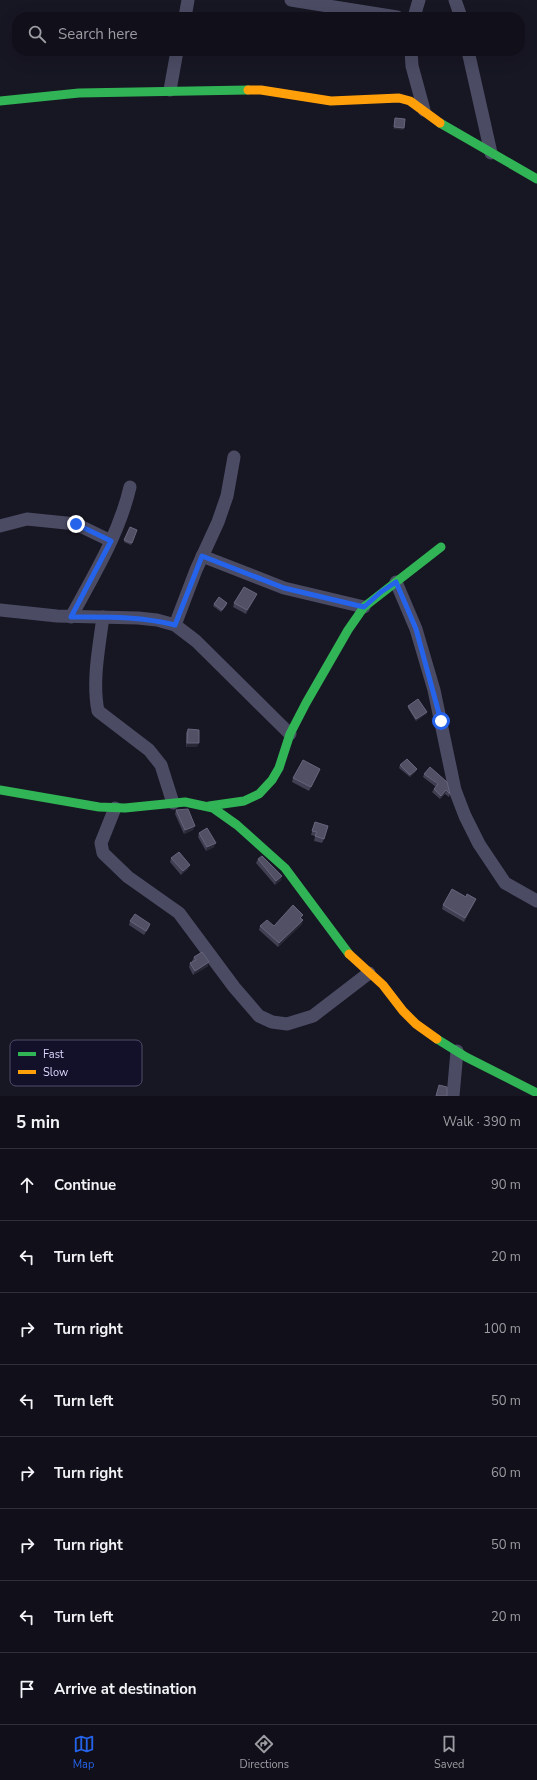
<!DOCTYPE html>
<html lang="en">
<head>
<meta charset="utf-8">
<style>
  :root { --surface:#11101a; --page:#1a1923; --text:#f1f3f6; --muted:#9c9da2; --line:#303039; --accent:#2563eb }
  body { margin:0; font-family:"Nunito Sans",sans-serif; background:var(--page); color:var(--text) }
  .stop { position:absolute; width:12px; height:12px; margin:-9px; border:3px solid #2563eb; border-radius:50%; background:#fff }
  .stop.end { background:#2563eb; border-color:#fff; box-shadow:0 1px 4px #0008 }
  .list { margin:0; padding:0; list-style:none }
  h2 { display:flex; justify-content:space-between; align-items:center; height:52px; margin:0; padding:0 16px; font-size:17px }
  h2 small { font-size:13px; font-weight:400; color:var(--muted) }
  .list li { display:grid; grid-template-columns:26px 1fr auto; gap:12px; align-items:center; box-sizing:border-box; height:72px; padding:0 16px; border-top:1px solid var(--line) }
  .list b { display:block; font-size:15px; white-space:nowrap }
  .list em { font-size:13px; font-style:normal; color:var(--muted) }
  .icon { flex:none; width:22px; height:22px; fill:none; stroke:currentColor; stroke-width:2; stroke-linecap:round; stroke-linejoin:round }
  .map { position:relative; flex:none; width:537px; height:1096px; overflow:hidden }
  .search { position:absolute; background:var(--surface); box-shadow:0 4px 16px #0002; left:12px; right:12px; top:12px; height:44px; display:flex; align-items:center; gap:10px; box-sizing:border-box; padding:0 14px; border-radius:16px; color:var(--muted); font-size:15px }
  .sheet { height:628px; background:var(--surface) }
  nav { display:flex; justify-content:space-around; align-items:center; box-sizing:border-box; height:56px; border-top:1px solid var(--line); background:var(--surface); font-size:11px; color:var(--muted) }
  nav a { display:grid; justify-items:center; gap:2px }
  nav .on { color:var(--accent) }
  .map>svg:first-child { display:block }
</style>
</head>
<body>
<div class="map">
<svg width="537" height="1096" viewBox="0 0 537 1096">
  <rect width="100%" height="100%" fill="#171623"/>
  <g fill="none" stroke-linecap="round" stroke-linejoin="round">
    <g stroke="#4b4b64" stroke-width="13">
      <path d="M291,0L397,17"/>
      <path d="M455,0L461,17"/>
      <path d="M185,17L188,0"/>
      <path d="M414,17L419,0"/>
      <path d="M411,51L412,66L424,110"/>
      <path d="M468,51L491,153"/>
      <path d="M170,90L177,51"/>
      <path d="M0,526L27,519L76,524L111,541"/>
      <path d="M202,556L284,588L364,607"/>
      <path d="M396,582L416,629L434,690L455,790L465,816L479,844L505,883L537,901"/>
      <path d="M0,610L57,616L138,618L157,620L175,625L196,641L290,734"/>
      <path d="M71,617C94,575 119,534 130,487"/>
      <path d="M103,617C99,647 92,681 98,711L149,750L161,765L173,803"/>
      <path d="M175,625L196,570L218,522L227,496L234,457"/>
      <path d="M115,808L101,843L103,853L128,877L179,913L234,987L259,1016L272,1022L287,1024L313,1016L369,973"/>
      <path d="M453,1096L457,1051"/>
    </g>
    <g stroke="#30b455" stroke-width="9">
      <path d="M0,101L79,93L248,90"/>
      <path d="M440,123L537,179"/>
      <path d="M0,790L99,807L125,808L185,802L213,808L237,825L285,868L349,954"/>
      <path d="M209,806L244,801L259,794L272,780L279,768L290,734L306,703L348,630L364,607L441,547"/>
      <path d="M437,1039L466,1057L537,1093"/>
    </g>
    <g stroke="#ff9f0a" stroke-width="9">
      <path d="M248,90H261L331,101L399,98L410,101L440,123"/>
      <path d="M349,954L383,985L403,1011L416,1024L437,1039"/>
    </g>
  </g>
  <g fill="#413f52">
    <path d="M130,527L137,530L131,545L124,542Z"/>
    <path d="M257,594L255,598L246,614L233,607L234,603Z"/>
    <path d="M227,603L226,606L221,612L213,606L214,604Z"/>
    <path d="M408,706L427,712L426,714L416,721L408,708Z"/>
    <path d="M188,729L197,747H186V733Z"/>
    <path d="M400,765L417,769L416,771L410,777L399,768Z"/>
    <path d="M320,769L309,791L292,782L293,778Z"/>
    <path d="M424,774L450,794L449,797L445,794L440,799L432,792L434,789L436,787L423,777Z"/>
    <path d="M176,810L193,830L184,834L175,814Z"/>
    <path d="M315,822L324,839L322,843L314,841L315,836L311,835Z"/>
    <path d="M199,833L214,847L206,851L198,837Z"/>
    <path d="M171,858L188,869L181,875L170,862Z"/>
    <path d="M258,859L281,880L275,885L256,863Z"/>
    <path d="M466,897L476,899L474,903L464,922L442,909L443,905Z"/>
    <path d="M302,918V924L278,947L259,930L260,926H274Z"/>
    <path d="M130,921L150,924L149,928L144,935L129,925Z"/>
    <path d="M194,957L208,966L193,975L189,967L190,963L193,962L192,961Z"/>
  </g>
  <g fill="#292837">
    <path d="M394,127L404,128L403,130L393,129Z"/>
    <path d="M257,594L255,598L246,614L247,610Z"/>
    <path d="M427,712L426,714L416,721V719Z"/>
    <path d="M187,743H199L197,747H186Z"/>
    <path d="M320,769L319,773L309,791Z"/>
    <path d="M417,769L416,771L410,777V775Z"/>
    <path d="M446,790L445,794L440,799L441,796Z"/>
    <path d="M195,826L193,830L184,834L185,830Z"/>
    <path d="M216,843L214,847L206,851L207,847Z"/>
    <path d="M190,865L188,869L181,875L183,871Z"/>
    <path d="M282,876L281,880L275,885L276,881Z"/>
    <path d="M476,899L474,903L464,922L465,918Z"/>
    <path d="M303,920L302,924L278,947L279,943Z"/>
    <path d="M150,924L149,928L144,935L146,931Z"/>
    <path d="M209,962L208,966L193,975L195,971Z"/>
  </g>
  <g fill="#515065" stroke="#67657d">
    <path d="M395,118L405,119L404,128L394,127Z"/>
    <path d="M130,527L137,530L132,543L124,540Z"/>
    <path d="M244,587L257,594L247,610L234,603Z"/>
    <path d="M219,597L227,603L222,610L214,604Z"/>
    <path d="M418,699L427,712L416,719L408,706Z"/>
    <path d="M188,729L199,730V743H187Z"/>
    <path d="M407,759L417,769L410,775L400,765Z"/>
    <path d="M303,760L320,769L311,787L293,778Z"/>
    <path d="M430,767L447,782L450,794L446,790L441,796L434,789L438,784L424,774Z"/>
    <path d="M188,809L195,826L185,830L176,810Z"/>
    <path d="M315,822L328,826L324,839L315,836L317,832L312,831Z"/>
    <path d="M207,828L216,843L207,847L199,833Z"/>
    <path d="M179,852L190,865L183,871L171,858Z"/>
    <path d="M262,856L282,876L276,881L258,859Z"/>
    <path d="M452,889L466,897L467,894L476,899L465,918L443,905Z"/>
    <path d="M293,905L303,915L300,918L303,920L279,943L260,926L267,920L274,926Z"/>
    <path d="M135,914L150,924L146,931L130,921Z"/>
    <path d="M202,952L209,962L195,971L190,963L196,960L194,957Z"/>
    <path d="M439,1085L447,1087V1096H436Z"/>
  </g>
  <g fill="none" stroke-linecap="round" stroke-linejoin="round">
    <path stroke="#2563eb" stroke-width="5" d="M76,524L111,541L71,617C106,617 141,616 175,625L202,556L284,588L364,607L381,592L396,582L416,629L441,721"/>
  </g>
  <rect x="10" y="1040" width="132" height="46" rx="6" fill="#131029" stroke="#4f4c69" stroke-width="1"/>
  <rect x="18" y="1052" width="18" height="4" fill="#30b455"/>
  <rect x="18" y="1070" width="18" height="4" fill="#ff9f0a"/>
  <g font-size="11" fill="#dbd8ff">
    <text x="43" y="1058">Fast</text>
    <text x="43" y="1076">Slow</text>
  </g>
</svg>
<div class="stop" style="left:441px;top:721px"></div>
<div class="stop end" style="left:76px;top:524px"></div>
<div class="search"><svg class="icon" aria-label="search" viewBox="0 0 24 24"><circle cx="10" cy="10" r="6"/><path d="M15 15l6 6"/></svg>Search here</div>
</div>
<section class="sheet">
<h2>5 min<small>Walk · 390 m</small></h2>
<ul class="list">
<li><svg class="icon" aria-label="ahead" viewBox="0 0 24 24"><path d="M12 20V5M6 11l6-6 6 6"/></svg><div><b>Continue</b></div><em>90 m</em></li>
<li><svg class="icon" aria-label="left" viewBox="0 0 24 24"><path d="M17 20v-9H6M10 6l-5 5 5 5"/></svg><div><b>Turn left</b></div><em>20 m</em></li>
<li><svg class="icon" aria-label="right" viewBox="0 0 24 24"><path d="M7 20v-9h11M14 6l5 5-5 5"/></svg><div><b>Turn right</b></div><em>100 m</em></li>
<li><svg class="icon" aria-label="left" viewBox="0 0 24 24"><path d="M17 20v-9H6M10 6l-5 5 5 5"/></svg><div><b>Turn left</b></div><em>50 m</em></li>
<li><svg class="icon" aria-label="right" viewBox="0 0 24 24"><path d="M7 20v-9h11M14 6l5 5-5 5"/></svg><div><b>Turn right</b></div><em>60 m</em></li>
<li><svg class="icon" aria-label="right" viewBox="0 0 24 24"><path d="M7 20v-9h11M14 6l5 5-5 5"/></svg><div><b>Turn right</b></div><em>50 m</em></li>
<li><svg class="icon" aria-label="left" viewBox="0 0 24 24"><path d="M17 20v-9H6M10 6l-5 5 5 5"/></svg><div><b>Turn left</b></div><em>20 m</em></li>
<li><svg class="icon" aria-label="arrive" viewBox="0 0 24 24"><path d="M6 21V4h12l-3 4 3 4H6"/></svg><div><b>Arrive at destination</b></div></li>
</ul>
</section>
<nav>
<a class="on"><svg class="icon" aria-label="map" viewBox="0 0 24 24"><path d="M3 6l6-2 6 2 6-2v14l-6 2-6-2-6 2zM9 4v14M15 6v14"/></svg>Map</a>
<a><svg class="icon" aria-label="directions" viewBox="0 0 24 24"><path d="M12 3l9 9-9 9-9-9zM9 14v-3h6M13 9l2 2-2 2"/></svg>Directions</a>
<a><svg class="icon" aria-label="saved" viewBox="0 0 24 24"><path d="M7 4h10v16l-5-4-5 4z"/></svg>Saved</a>
</nav>
</body>
</html>
